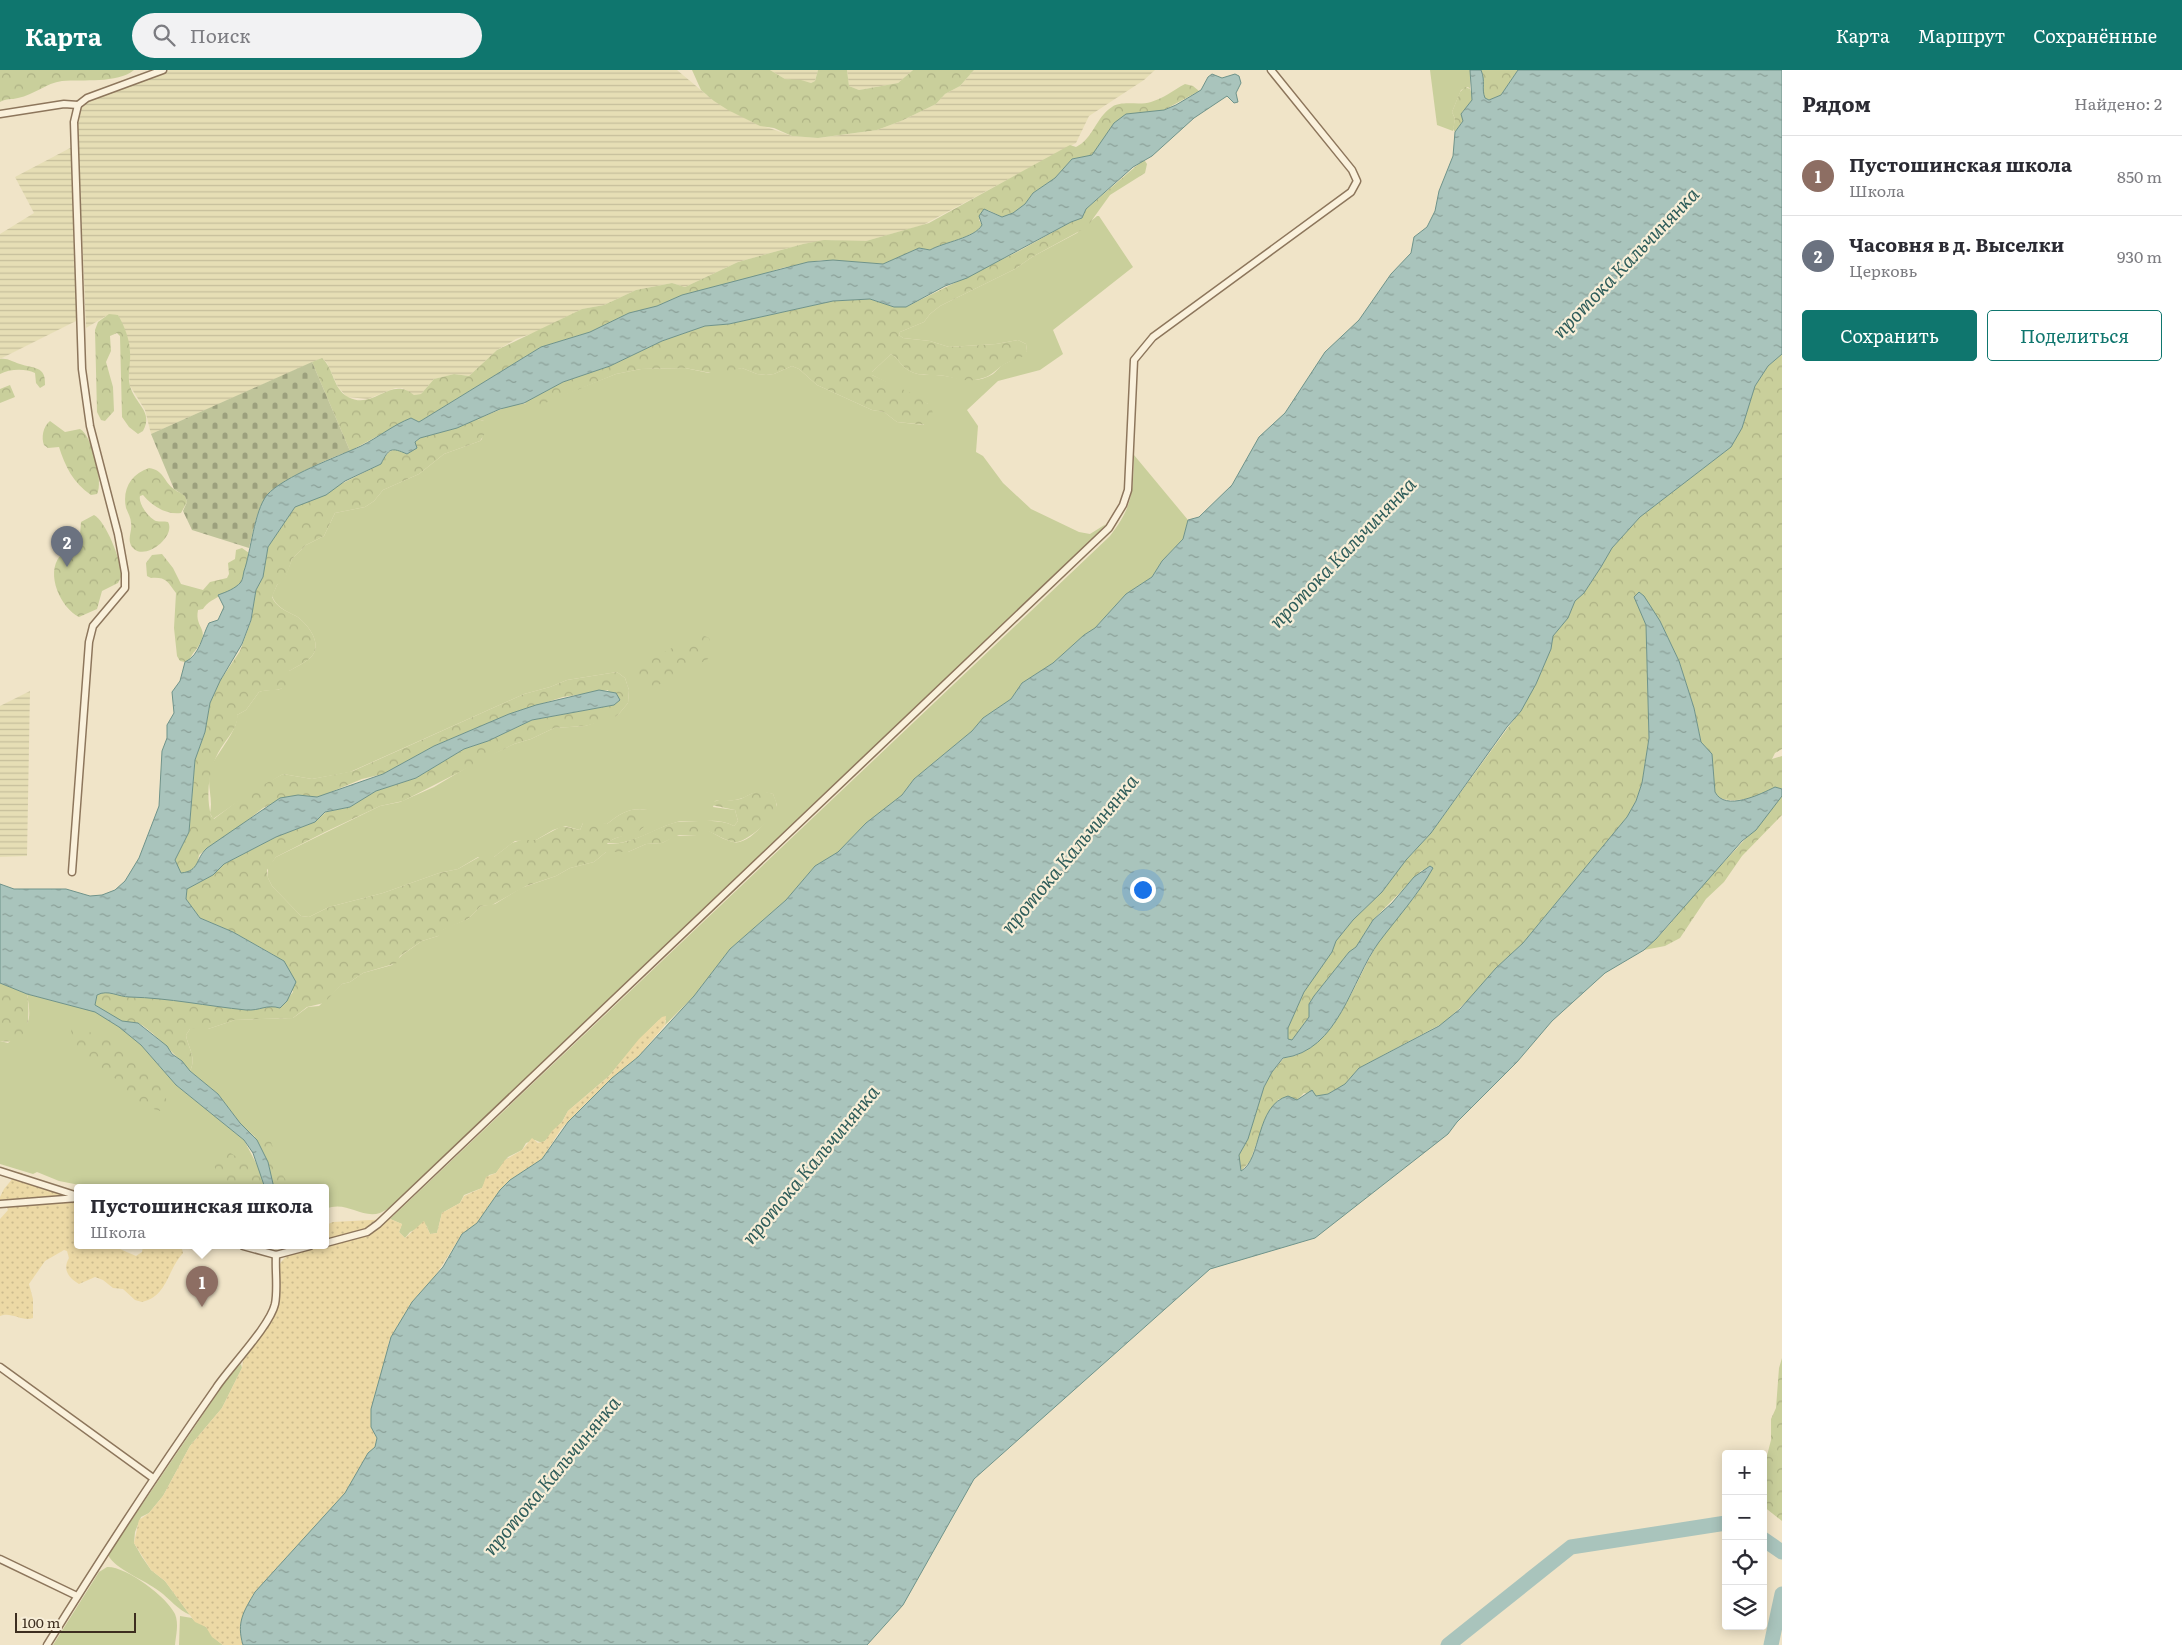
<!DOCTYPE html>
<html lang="ru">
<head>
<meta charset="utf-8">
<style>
  :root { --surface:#fff; --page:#f2f2f3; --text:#2b2b33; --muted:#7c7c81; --line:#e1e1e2; --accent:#0f766e }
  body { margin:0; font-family:Literata,serif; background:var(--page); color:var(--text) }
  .controls { position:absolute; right:15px; bottom:15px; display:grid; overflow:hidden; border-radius:5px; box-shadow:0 2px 12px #0003 }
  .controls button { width:45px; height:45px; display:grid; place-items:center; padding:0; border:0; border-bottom:1px solid var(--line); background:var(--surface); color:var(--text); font:25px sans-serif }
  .scale { position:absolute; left:15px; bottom:12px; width:121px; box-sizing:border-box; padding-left:5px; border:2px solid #3d2e20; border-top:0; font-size:14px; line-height:18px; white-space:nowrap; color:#3d2e20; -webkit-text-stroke:4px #f7eed8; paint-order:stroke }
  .you { position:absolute; left:1142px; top:819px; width:18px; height:18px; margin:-12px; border:4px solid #fff; border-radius:50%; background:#1a73e8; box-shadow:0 0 0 8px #1a73e833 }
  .badge { display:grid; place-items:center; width:32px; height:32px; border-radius:50%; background:var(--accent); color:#fff; font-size:16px; font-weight:700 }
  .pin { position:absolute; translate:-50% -41px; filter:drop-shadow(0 1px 2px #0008) }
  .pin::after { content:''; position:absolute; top:26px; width:18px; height:15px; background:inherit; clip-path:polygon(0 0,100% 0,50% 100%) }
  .popup { position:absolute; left:74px; top:1114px; width:255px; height:65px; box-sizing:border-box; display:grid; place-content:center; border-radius:5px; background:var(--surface); filter:drop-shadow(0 1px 4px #0005); font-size:16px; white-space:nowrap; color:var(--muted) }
  .popup b { font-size:19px; color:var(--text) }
  .popup::after { content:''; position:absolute; left:50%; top:100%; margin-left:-10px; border:10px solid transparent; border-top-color:var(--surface) }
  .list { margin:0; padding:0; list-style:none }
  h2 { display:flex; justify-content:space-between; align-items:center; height:65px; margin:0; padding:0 20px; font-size:21px }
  h2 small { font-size:16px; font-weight:400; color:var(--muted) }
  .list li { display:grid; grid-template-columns:32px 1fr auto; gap:15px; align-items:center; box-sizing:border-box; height:80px; padding:0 20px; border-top:1px solid var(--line) }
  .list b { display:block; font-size:19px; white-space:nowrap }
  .list p { margin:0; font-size:16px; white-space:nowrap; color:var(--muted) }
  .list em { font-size:16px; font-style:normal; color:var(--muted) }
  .actions { display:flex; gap:10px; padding:15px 20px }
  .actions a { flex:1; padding:11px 0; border:1px solid var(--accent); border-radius:5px; text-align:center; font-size:18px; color:var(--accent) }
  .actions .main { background:var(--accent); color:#fff }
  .icon { flex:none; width:28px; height:28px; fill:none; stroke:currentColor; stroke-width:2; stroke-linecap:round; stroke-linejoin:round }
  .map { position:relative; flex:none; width:1782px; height:1575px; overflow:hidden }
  header { display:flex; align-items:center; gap:30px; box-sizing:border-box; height:70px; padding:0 25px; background:var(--accent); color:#fff }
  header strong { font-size:24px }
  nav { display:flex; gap:28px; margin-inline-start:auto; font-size:18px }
  .search { width:350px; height:45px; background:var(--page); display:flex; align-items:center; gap:12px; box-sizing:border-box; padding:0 18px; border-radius:28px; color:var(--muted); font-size:19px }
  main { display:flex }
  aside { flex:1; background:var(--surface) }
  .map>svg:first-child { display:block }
</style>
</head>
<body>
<header>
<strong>Карта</strong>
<div class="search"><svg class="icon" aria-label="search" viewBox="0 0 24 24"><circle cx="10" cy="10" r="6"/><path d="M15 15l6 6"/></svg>Поиск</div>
<nav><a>Карта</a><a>Маршрут</a><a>Сохранённые</a></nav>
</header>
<main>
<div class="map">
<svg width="1782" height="1575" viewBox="0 0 1782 1575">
  <defs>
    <pattern id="farmland-rules" width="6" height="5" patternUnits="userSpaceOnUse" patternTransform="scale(1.25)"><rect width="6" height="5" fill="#e6deb5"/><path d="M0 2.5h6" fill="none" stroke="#c6bf9b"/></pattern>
    <pattern id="forest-crowns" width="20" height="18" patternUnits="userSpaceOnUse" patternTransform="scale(1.25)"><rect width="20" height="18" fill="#c9cf9b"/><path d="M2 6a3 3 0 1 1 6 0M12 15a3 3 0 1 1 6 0" fill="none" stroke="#aeb285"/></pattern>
    <pattern id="sand-dots" width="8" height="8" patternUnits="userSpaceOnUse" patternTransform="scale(1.25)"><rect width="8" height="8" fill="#ecd9a5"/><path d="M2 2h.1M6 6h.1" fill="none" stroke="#cbbb8e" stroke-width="1.8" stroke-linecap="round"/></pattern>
    <pattern id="cemetery-stones" width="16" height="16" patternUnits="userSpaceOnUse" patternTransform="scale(1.25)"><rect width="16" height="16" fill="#bfc49a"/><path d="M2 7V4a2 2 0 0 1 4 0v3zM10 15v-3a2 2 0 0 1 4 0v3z" fill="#9ca07d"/></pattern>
    <pattern id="water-ripples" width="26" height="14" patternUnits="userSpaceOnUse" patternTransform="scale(1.25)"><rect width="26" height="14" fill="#a9c4bc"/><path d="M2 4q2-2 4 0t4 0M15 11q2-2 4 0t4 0" fill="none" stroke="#8ba098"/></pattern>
  </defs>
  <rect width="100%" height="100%" fill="#f0e4c8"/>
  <g fill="url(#farmland-rules)">
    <path d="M170,0H677L708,26L752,52L792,66L819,68L877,60L901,51L936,34L945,24L960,16L974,0H1155L1144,10L1089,46L1076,73L923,155L866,171L852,172L831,170L803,174L738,192L685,217L672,213L636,220L604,235L582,239L536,262L516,269L497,280L469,306L454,304L434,309L421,324L414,325L402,318H395L368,329L347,327L338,317L327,293L322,288L151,364L145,340L130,316L128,297L130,281L118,245L106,246L86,258L77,46L82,36L92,29Z"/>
    <path d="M770,0H818L815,11L811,13L785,9Z"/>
    <path d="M847,0H913L898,13L859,20L849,16Z"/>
    <path d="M72,77L80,249L0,289V164L34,143L15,107Z"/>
    <path d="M30,621L27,786L0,787V636Z"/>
  </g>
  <g fill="#c9cf9b">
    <path d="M1430,0H1470V19L1468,17L1461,20L1452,42L1455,49L1453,61L1437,55Z"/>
    <path d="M1097,146H1099L1133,197L1053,260L1063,284L1040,300L998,311L967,340L978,356L976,382L983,386L1003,413L1031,439L1079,462L1090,464L1106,454L1093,470L404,1127C397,1131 388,1140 380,1143C361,1149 346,1130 326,1139V1118H95L59,1111L37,1102L33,1104L0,1094V971L8,973C30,954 32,953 27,924L96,942L119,957L141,975L176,1015L244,1070L257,1095L255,1067L240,1053L218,1024L190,1001C197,987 188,978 186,965L190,959H208L235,950L293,948L308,937L319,936L342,914L350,912L363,903L392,895L402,885L422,871L438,866L440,861L450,856L468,849L481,836L495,834L521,818L556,806L570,798L594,792L606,782H628L646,774L662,773L675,766L697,765L707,760C715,764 724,770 733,772C749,776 771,747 777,735L773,724C750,718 751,728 735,730C728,731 723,729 715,731L713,737L735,740L738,751L734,756C722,750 712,750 700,752C692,752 683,750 677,752C654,758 632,776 607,773C612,768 633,763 642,759L647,740C629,737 620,744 607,754L583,753L580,760L565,756L553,760L536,770L515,771L494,787H478L458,799L439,803L383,823L329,837L309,847L301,846L272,816L268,808V797L276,787L380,736L400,732L434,717L476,692L514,674L531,669L554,658L585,656L618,645L628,633L629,620L625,608L617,602L567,610L550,617L524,624L350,702L312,709L283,704L243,728L213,749L210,743C214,727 204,712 213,693C219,681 239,658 237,645L246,640L259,622C277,616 284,628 289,601C296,597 307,592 312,586C323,573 307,553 296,546C286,541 276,537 272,526L277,515L285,508L292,489L306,475L324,466L335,443L365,437L374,431L383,420L419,404L444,384L480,371L482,369L484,351L477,349L512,335L545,332L616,304L641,299L685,298L709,303L742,298L757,304L766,305L774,304L792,296L799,299L817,315L872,340L884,342L897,352L924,355L928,334L872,305V302L891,284C899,289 901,296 908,300C921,308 932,303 945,306C962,309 977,314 993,304C997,301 1000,296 1004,294C1013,289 1020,288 1027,281L1026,274L1018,270L996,274L949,277L930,271L903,268L899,265L900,262L924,252L930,244L940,236L1015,199L1032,187L1077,163Z"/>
    <path d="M1134,385L1188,450L1183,469L1162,491L1152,507L1126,524L1095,558L1084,565L1053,593L1022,613L1011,629L983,648L972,661L914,709L902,725L866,753L838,782L815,796L786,830L730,879L694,926L665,955L666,950H659L640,969L609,1006L568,1041L562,1052L545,1071L542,1073L535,1070L526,1073L522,1080L508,1087L496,1103L489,1105L482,1118L464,1125L460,1133L442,1143L437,1163L430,1164L426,1155L410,1162L405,1168L399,1162L402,1154L390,1149L1110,466C1133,436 1133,422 1134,385Z"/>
    <path d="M241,1294L242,1298L222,1338L190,1376L163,1426L149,1443L141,1447L135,1462L134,1473L142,1487L151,1500L165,1511L190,1545C178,1540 170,1529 159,1521C145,1510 116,1500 108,1485L231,1303Z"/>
    <path d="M107,1497C126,1496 167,1527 175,1544C179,1554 176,1565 175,1575H53L99,1502Z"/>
    <path d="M180,1546L192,1548C196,1554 202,1552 206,1557C213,1565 213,1568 223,1575H179Z"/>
  </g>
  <g fill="url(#forest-crowns)">
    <path d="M0,0H134C117,14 83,9 62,11C46,13 34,25 18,28C11,30 7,28 0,32Z"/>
    <path d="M692,0H770L785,9L801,10L811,13L815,11L818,0H847L849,16L859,20L898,13L913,0H974L960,16L945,24L936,34L901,51L877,60L818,68L792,66L774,58L760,56L728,40L714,31L701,20Z"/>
    <path d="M1481,0H1518L1501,25L1489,30L1485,28C1481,18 1486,12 1481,0Z"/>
    <path d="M1185,14L1193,16L1199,21L1164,40L1114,53L1092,86L1072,89L1055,108L1033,123L1025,134L1013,143L1002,147L988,140L979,150L982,155C974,168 944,172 930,180L919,178L883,194L821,190L782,198L734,213L682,225L657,236L629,243L590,262L541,277L419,352L411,348L350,381L312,292L322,288C334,299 333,319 348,327C374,341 390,305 414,325L421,324L434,309L454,304L469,306L497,280L582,239L604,235L636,220L672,213L685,217L738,192L803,174L824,170L866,171L929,153L1070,75L1076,77C1093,69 1096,47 1112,37C1122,30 1139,36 1151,32C1164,28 1172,21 1185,14Z"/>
    <path d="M1465,17L1470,19L1473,28L1469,36L1462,42L1463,51L1455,62L1453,59L1455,49L1452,42L1460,22Z"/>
    <path d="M1142,91H1145L1147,94L1145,103L1110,125L1087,157L1032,187L1015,199L940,236L930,244L924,252L900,262L899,265L903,268L930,271L949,277L996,274L1018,270L1026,274L1027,281C1023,290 1013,289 1005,294C997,298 992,306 983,308C969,313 958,309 945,306C932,303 921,308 908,300C901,296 899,289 891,284L872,302V305L915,325L931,336L933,344L927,355L897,352L884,342L872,340L817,315L799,299L792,296L774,304L766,305L757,304L742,298L716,304L685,298L641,299L616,304L538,336H531L524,333L563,312L610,296L662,271L705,256L729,254L833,231L870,229L894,237H906L1021,180L1071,152L1082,148L1086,139Z"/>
    <path d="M109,244L118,245C124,255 130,270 130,282C131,293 127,304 130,316C135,334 154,342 143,361L138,364L129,357L122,347L120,266L117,263L110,266L111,281L106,292L113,317L114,341L105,351L101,350L97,342L95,260L98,252Z"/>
    <path d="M1782,284V679L1775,683L1772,689L1782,686V719L1781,718C1762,724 1737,736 1718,727L1715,722L1713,696L1701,672L1694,638L1679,591L1660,551L1650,537H1639L1646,555L1649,668L1642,713L1636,731L1627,747L1523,873L1496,898L1470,928L1445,952L1359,998L1345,1014L1328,1024L1316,1026L1304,1023L1297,1030L1279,1029L1267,1044L1250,1091L1241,1101L1239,1085L1248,1069L1264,1017L1272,1002L1284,988C1334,982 1354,912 1377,875C1387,859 1400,845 1412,830C1420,821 1424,811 1431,801L1422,800L1373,850L1356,877L1349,882L1314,926L1309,934V947L1292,970L1288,969V958L1304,922L1336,871L1353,850L1382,822L1406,790L1431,763L1515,648L1536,614L1551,579L1553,566L1568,548L1575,531L1584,523L1601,497L1612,478L1640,447L1731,377L1742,358L1755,316L1768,296Z"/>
    <path d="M0,289C9,288 12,292 20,294C33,299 46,295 45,315L40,318L36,313L35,303C25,298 9,299 0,304Z"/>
    <path d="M10,315L15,327L0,333V319Z"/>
    <path d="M477,349L487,352L489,357L480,371L444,384L419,404L383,420L374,431L365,437L335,443L324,466L306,475L292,489L285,510L277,515L272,527C276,537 286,541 296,546C307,553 323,573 312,586C307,592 296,597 289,601C290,626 274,617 259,622L246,640L237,645C239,654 230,665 225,672C209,693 205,722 211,746L214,749L248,723L283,704L312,709L353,701L524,624L550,617L567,610L617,602L625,608L629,620L628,633L618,645L608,650L585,656L554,658L531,669L514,674L403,731L380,736L325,762L276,787L267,800L268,808L272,816L301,846L309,847L329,837L383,823L439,803L458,799L481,786L494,787L512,773L521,770H536L562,756L580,760L583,753L595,751L607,754C620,744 629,737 647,740L649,745C644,772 617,761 607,774C633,775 653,758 677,752C684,751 693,752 700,751C712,751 722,750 734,756L738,751L735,740L711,735C718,727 725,731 734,730C748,730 751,716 773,724C775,729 778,734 776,740C772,750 747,771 737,772C728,773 715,763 707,761L700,765H679L662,773L646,774L628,782H606L594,792L570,798L556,806L526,816L492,835L481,836L468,849L443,860L438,866L422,871L400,886L397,893L363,903L350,912L342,914L324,933L307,937L293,948L235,950L208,959H190L186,965C188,978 197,987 190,1001C181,991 150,958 138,953C133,951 127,953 122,951C112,948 103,941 95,935L97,925C108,919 119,927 131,927C173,927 216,934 259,939L269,935L280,938L293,922L274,885L233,862L200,848L186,829L187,819L213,805L224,794L276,767L315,752L326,742L350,737L376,721L416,708L464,679L488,671L532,650L614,635L608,620L563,627L509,644L434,676L383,704L362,709L326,724L317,727L289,726L263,738L225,768L207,778L199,785L197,795L190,802L181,804L175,790L189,762L195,690L205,662L210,633L220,611L240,581L251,551L256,520L263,507L268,477L295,437L381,394C385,386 388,380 398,379L404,383L420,368L457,358Z"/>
    <path d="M50,351L65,362L80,359C92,365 104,413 97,424L91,425C73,413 65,396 59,377L48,378L44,375C41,368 43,356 50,351Z"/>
    <path d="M149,398C164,400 163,411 174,419C177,422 182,423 185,426L187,432L181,443C166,445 152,436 143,425L140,426C138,434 149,448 156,451C160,452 164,451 168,452C176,466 147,490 134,479C125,471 133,461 131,453C131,448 128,443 126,438C122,419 131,404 149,398Z"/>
    <path d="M94,445C106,451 121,491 122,505L118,513L102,521L97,539L79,547C61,538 45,504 60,486L79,479L81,452Z"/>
    <path d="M242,478L249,483C247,492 246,501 242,510C235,523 211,526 203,539L198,540C194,560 213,558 195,581C190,586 192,589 185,592L180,591L177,586L174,558L176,523C167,511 166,507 151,508L147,506L146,493L152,485L162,484L173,498L181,514L203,520L210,512L227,508L229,504L228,493L235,489L236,480Z"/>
    <path d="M705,566L709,568L713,583L708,589C694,596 651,626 638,615L634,603L638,595L694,567Z"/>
    <path d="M1782,726V745L1742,786L1724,812L1706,829L1680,868L1665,876L1644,880C1663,865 1677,844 1693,826C1723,792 1755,761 1782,726Z"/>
    <path d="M0,913L27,924C30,945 31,976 0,971Z"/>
    <path d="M77,958C117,970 157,995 169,1037L160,1041C138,1035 132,1025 117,1010C111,1005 102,1005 96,1001C88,995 70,968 71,959Z"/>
    <path d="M256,1064L271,1072L282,1104L291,1118H274L268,1092L255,1068Z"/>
    <path d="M218,1075L243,1091L257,1095L265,1118H226C218,1107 213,1097 212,1083Z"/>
    <path d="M1782,1288V1451L1763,1436V1401L1771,1370V1349L1776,1338L1779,1298Z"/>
  </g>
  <g fill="url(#sand-dots)">
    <path d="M666,946L665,955L638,987L585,1034L561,1059L542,1089L510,1110L500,1120L477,1153L462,1164L434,1208L412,1232L389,1271L386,1290L371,1339L373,1361L377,1368L375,1377L368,1383L345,1423L255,1522C244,1541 236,1554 243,1575H223L212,1567L206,1557L195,1552L165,1511L151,1500L134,1473L139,1450L149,1443L163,1426L190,1376L222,1338L242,1298L243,1291L276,1243L280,1223L278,1198L281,1192L296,1176H326V1155L333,1152L390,1149L402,1154L399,1162L405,1168L424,1151L430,1164L437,1163L442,1143L460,1133L464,1126L482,1118L486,1107L496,1103L505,1090L522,1080L532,1068L538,1073L545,1071L552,1061L562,1052L568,1041L609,1006L639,969L662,947Z"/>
    <path d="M18,1102L22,1103L26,1111L34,1115L78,1129V1176H113L136,1186L142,1182L143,1176H174L182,1179L183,1183C167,1200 168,1226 142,1232L135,1230L123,1219L113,1218L103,1210L95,1207L79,1214C69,1208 62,1200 69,1188L67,1181L64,1180L45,1191L29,1214L33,1229V1248C22,1252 11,1241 0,1246V1149L8,1140L7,1137L0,1136V1127L4,1119Z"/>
  </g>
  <path fill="url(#cemetery-stones)" d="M312,292L350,381C333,386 274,413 266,427C256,441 253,462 249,478L192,460L183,441L187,432L185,426L174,419L151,364Z"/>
  <g fill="url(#water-ripples)" stroke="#6f938a">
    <path d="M1470,0H1481C1486,12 1481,18 1485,28L1489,30L1501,25L1518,0H1782V284L1768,296L1755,316L1742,358L1731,377L1640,447L1612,478L1601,497L1584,523L1575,531L1568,548L1553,566L1551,579L1536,614L1521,641L1507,657L1431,763L1406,790L1382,822L1353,850L1336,871L1332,882L1304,922L1288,958V969L1292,970L1309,947V934L1314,926L1349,882L1356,877L1373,850L1392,833L1414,807L1430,796L1433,798C1418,825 1397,848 1379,872C1351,910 1339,981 1283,988L1272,1002L1264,1017L1248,1069L1239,1085L1241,1101C1262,1090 1255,1035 1288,1026L1297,1030L1312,1020L1316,1026L1328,1024L1345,1014L1359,998L1439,956L1460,939L1496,898L1523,873L1627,747L1636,731L1642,713L1649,668L1646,555L1634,527L1639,522L1644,526L1660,551L1679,591L1694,638L1701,672L1712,684L1715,722C1725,742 1761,724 1775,717L1782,719V726L1756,760L1742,771L1656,869L1644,880L1605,903L1552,951L1517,992L1457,1052L1448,1064L1315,1168L1210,1199L974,1409L903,1535L867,1575H243C236,1552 244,1541 255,1522L345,1423L368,1383L375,1377L377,1368L371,1357V1339L391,1267L412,1232L443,1197L462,1164L477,1153L500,1120L510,1110L542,1089L568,1052L612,1008L638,987L694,926L730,879L786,830L815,796L838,782L866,753L902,725L914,709L972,661L983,648L1011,629L1022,613L1053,593L1084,565L1095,558L1126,524L1152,507L1162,491L1183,469L1188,450L1199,447L1232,415L1259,367L1285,343L1325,282L1359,250L1391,204L1411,183L1414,167L1427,157L1435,141L1439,121L1453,86L1455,62L1463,51L1461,44L1472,30Z"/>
    <path d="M1212,4L1222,8L1235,4L1239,6L1241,13L1236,23L1238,32L1234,33L1227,26L1194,48L1152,86L1133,97L1086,139L1082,148L1071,152L967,208L945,216L906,237H894L870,229L833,231L729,254L705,256L662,271L610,296L563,312L524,333L500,339L457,358L420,368L415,372L417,378L407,384C391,377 389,378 381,394L345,411L326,425L295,437L268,477L263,507L256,520L251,550L242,574L220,611L210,633L205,662L195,690L189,762L175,790L181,803C200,801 195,789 207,778L280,728L298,725L317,727L383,704L434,676L509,644L536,635L599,620L616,623L620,630L614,635L532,650L488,671L464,679L416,708L376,721L350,737L325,742L315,752L276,767L224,794L213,805L187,819L186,829L200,848L233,862L284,891L296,912L287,931L280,938C266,934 260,941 246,940C207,936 169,928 130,927C118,927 108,919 97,925L95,935L122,951L138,953L167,976L172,984L182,991L190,1001L218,1024L240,1053L257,1070L268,1092L274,1118H265L253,1083L244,1070L176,1015L141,975L119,957L95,942L27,924L0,913V814L14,819H66L90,826L102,825L115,820L125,811L139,788L159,736L162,681L167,668V655L174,643L172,622L180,611L185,592C200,585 202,566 209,553L218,550L224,537L218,525C226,522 235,519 241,512C243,509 243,505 244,501C251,482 254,441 267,425C284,406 337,387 361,376C379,367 393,355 411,348L419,352L541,277L590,262L629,243L657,236L682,225L808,192L833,190L883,194L919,178L930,180C944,172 975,168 982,155L979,146L984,139L1002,147L1013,143L1025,134L1033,123L1055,108L1072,89L1092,85L1114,53L1126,44L1164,40L1176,35L1201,20L1208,7Z"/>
  </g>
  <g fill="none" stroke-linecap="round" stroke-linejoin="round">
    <g stroke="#a9c4bc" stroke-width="15">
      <path d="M1763,1469L1782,1482"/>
      <path d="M1448,1575L1571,1477L1726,1453"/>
      <path d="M1771,1575L1782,1524"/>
    </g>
    <defs>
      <g id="minor">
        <path d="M0,44L64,34L78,35"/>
        <path d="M72,802L89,572L93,556L125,518V503L118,464L90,356L82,299L74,52L78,35L87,28L163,0"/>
        <path d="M0,1101L78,1126"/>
        <path d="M0,1134L78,1128"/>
        <path d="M326,1173L367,1162L378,1154L1109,458L1123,435L1128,420L1134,290L1153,267L1351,122L1357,111L1352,100L1271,0"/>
        <path d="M243,1176L276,1185L310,1176"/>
        <path d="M0,1297L153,1408"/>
        <path d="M0,1489L77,1526"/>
        <path d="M47,1575C101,1488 157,1402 216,1318C230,1297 270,1256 275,1234C278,1219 275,1200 276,1185"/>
      </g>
    </defs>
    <use href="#minor" stroke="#8d765c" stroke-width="9"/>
    <use href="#minor" stroke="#faf1dc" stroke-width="6"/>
  </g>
  <g text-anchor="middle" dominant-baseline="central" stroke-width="4.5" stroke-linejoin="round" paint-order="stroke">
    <g font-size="19" font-style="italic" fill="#2f5d5a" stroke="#f7eed8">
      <text transform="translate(1625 192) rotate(-46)">протока Кальчинянка</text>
      <text transform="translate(1342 482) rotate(-46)">протока Кальчинянка</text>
      <text transform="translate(1069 783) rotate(-50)">протока Кальчинянка</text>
      <text transform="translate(810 1094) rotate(-50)">протока Кальчинянка</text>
      <text transform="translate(551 1405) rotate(-50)">протока Кальчинянка</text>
    </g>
  </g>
</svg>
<div class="controls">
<button>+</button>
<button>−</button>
<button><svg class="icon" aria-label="locate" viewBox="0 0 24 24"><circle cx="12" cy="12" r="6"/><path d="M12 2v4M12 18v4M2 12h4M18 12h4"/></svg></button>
<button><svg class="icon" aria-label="layers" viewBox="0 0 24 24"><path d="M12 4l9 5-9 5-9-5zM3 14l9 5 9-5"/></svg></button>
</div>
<div class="scale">100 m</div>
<div class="you"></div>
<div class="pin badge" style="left:202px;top:1237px;background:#8d6e63">1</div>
<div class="popup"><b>Пустошинская школа</b>Школа</div>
<div class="pin badge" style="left:67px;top:497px;background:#6b7280">2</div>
</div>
<aside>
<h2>Рядом<small>Найдено: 2</small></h2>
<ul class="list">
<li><span class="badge" style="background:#8d6e63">1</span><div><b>Пустошинская школа</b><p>Школа</p></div><em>850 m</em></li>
<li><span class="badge" style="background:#6b7280">2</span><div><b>Часовня в д. Выселки</b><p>Церковь</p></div><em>930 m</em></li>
</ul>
<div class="actions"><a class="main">Сохранить</a><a>Поделиться</a></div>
</aside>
</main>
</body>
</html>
